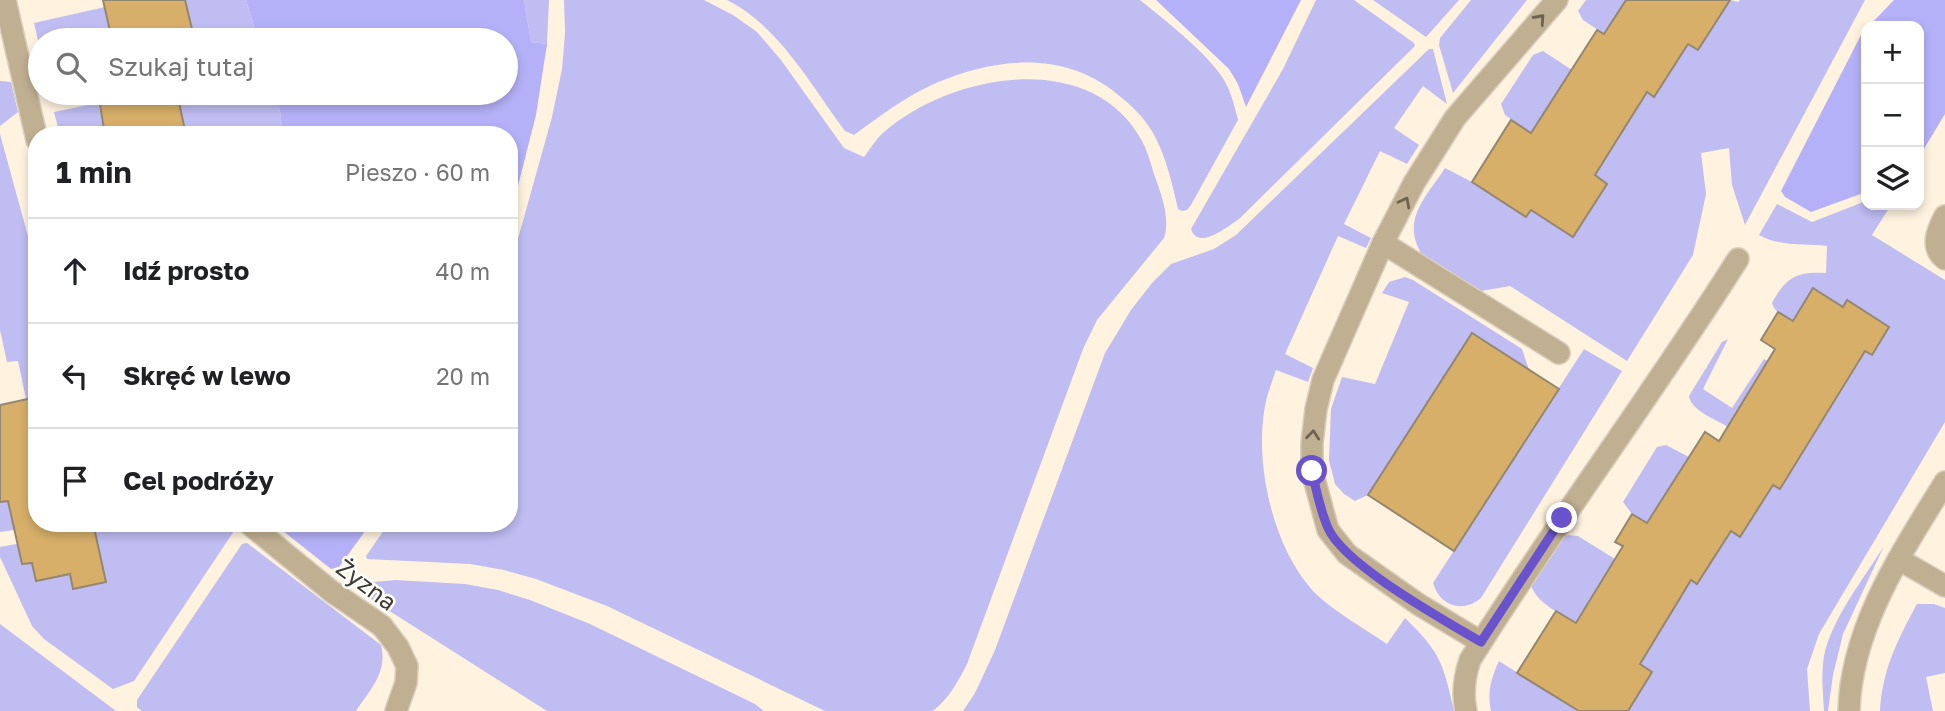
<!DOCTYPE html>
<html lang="pl">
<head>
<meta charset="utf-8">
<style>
  :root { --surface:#fff; --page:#f2f2f2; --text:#202124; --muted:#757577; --line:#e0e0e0 }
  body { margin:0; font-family:"Golos Text",sans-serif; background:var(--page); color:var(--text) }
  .controls { position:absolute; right:21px; top:21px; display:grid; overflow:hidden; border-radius:14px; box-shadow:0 4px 10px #0003 }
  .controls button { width:63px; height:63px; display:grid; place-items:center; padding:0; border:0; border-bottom:2px solid var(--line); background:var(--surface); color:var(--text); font:35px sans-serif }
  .stop { position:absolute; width:21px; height:21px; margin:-16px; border:5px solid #6853cd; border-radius:50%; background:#fff }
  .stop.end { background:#6853cd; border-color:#fff; box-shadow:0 2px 7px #0008 }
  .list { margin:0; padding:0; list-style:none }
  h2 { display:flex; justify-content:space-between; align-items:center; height:91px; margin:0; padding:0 28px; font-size:30px }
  h2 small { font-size:23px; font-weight:400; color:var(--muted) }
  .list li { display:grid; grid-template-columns:46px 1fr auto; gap:21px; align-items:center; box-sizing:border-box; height:105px; padding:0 28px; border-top:2px solid var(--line) }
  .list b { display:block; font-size:26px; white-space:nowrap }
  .list em { font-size:23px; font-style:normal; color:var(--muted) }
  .icon { flex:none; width:38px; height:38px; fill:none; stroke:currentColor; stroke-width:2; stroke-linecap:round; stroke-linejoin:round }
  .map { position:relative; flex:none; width:1945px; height:711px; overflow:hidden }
  .search { position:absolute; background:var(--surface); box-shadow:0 4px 10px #0003; left:28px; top:28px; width:490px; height:77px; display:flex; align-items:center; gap:18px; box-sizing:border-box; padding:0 24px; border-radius:38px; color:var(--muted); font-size:26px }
  .panel { position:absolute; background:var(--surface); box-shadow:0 4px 10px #0003; left:28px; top:126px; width:490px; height:406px; border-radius:28px }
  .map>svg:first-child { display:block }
</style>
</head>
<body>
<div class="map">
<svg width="1945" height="711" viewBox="0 0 1945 711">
  <rect width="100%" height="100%" fill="#fff3e0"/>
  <g fill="#bfbdf2">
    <path d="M185,0H246L258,40H178L176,32L191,29Z"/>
    <path d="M524,0H549L547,44L531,42Z"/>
    <path d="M564,0H704L733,15L757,32L781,60L844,148L864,157C870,149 876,139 884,132C951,74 1091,47 1142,141C1147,150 1150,161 1153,171C1160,191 1171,217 1164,238L1097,320L1083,349L967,664C958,682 949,698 933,711H825L607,606L536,579L504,570L470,564L367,559L366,556L389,523H509V271L552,117L562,69L565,33Z"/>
    <path d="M727,0H1140C1166,21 1201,48 1220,74C1230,87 1234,104 1238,120L1191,205L1187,210L1182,211L1178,209C1172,183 1166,156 1153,133C1144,117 1131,105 1117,94C1063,50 996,58 936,83C906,96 880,116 854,135L845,131C811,85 779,26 727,0Z"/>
    <path d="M1316,0H1354L1414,43L1415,46L1239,219C1227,227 1198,251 1191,229L1283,69Z"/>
    <path d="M1373,0H1459L1426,37Z"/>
    <path d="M1471,0H1527L1453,93L1439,45L1440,38Z"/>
    <path d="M1586,0H1640L1604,34L1583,20L1578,11Z"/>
    <path d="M1730,0L1738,2L1740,0H1865L1745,225L1732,185L1729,148L1701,153L1706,194L1693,255L1627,361L1510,286L1481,291L1421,253C1401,219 1427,196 1445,168L1472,182L1526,216L1531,210L1573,237L1607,184L1595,175L1647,92L1654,96L1688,44L1698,50Z"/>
    <path d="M105,7L112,40H40V49L34,23Z"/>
    <path d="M1429,49H1433L1447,104L1423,86L1394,128L1419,145L1407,164L1380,151L1344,224L1371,238L1366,248L1338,236L1285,354L1313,368L1308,382L1276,370C1272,382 1267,394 1265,406C1254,466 1274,551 1316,594C1335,612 1365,629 1387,644L1405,618C1441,653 1443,663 1454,711H963L975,693L995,650L1105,353L1131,310L1152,283L1171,264L1214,249L1236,235Z"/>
    <path d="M1543,51L1572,70L1531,133L1505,115L1501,104L1533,55Z"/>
    <path d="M0,81L11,82L18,112L0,126Z"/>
    <path d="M177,93H274L280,111L283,135H186Z"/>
    <path d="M98,103L105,135H60L54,112Z"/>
    <path d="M0,134L37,269V397L26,399L18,361L7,362L0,330Z"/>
    <path d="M1866,201V205H1891L1872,235L1945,280V422L1819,634L1807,669L1810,711H1628L1652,672L1640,664L1691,580L1697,584L1731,531L1740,536L1773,485L1865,351L1872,355L1889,327L1848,301L1843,307L1814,289L1793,321C1785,317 1774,312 1772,303C1786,277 1797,271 1826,273L1827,246C1804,243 1780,247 1759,235L1777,204L1812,222Z"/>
    <path d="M1405,277L1413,280L1522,349L1529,370L1472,333L1368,495L1355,501L1344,494L1335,484L1329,460L1331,409L1342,377L1375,384L1409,302L1382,293L1389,282Z"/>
    <path d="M1728,339L1703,389L1732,408L1764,359L1768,361L1728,427C1716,419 1691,411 1689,396L1722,342Z"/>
    <path d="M1584,349L1622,371L1481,598C1463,613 1440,607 1433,583Z"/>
    <path d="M1666,445L1689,457L1676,496L1667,491L1647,523L1632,514L1623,502L1657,447Z"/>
    <path d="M18,498L14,530L0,532V502Z"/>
    <path d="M93,523H231L236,528L134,681L113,689L44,639L32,626L0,557V547L27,542L36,581L70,574L74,589L106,582Z"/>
    <path d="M1568,535L1578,536L1615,559L1576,623C1560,613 1537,604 1531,585L1560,539Z"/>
    <path d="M247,543L381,645C388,672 370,690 356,711H142L137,707V700L242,544Z"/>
    <path d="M1884,546L1843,634L1833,675L1828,711H1824C1823,693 1821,674 1824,656C1831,620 1864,578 1884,546Z"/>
    <path d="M395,580L465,584L498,590L530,600L590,624L755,704L764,711H547L369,598L373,582Z"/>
    <path d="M1917,604H1934L1945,608V673L1926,677L1933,711H1880C1882,670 1898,639 1917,604Z"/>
    <path d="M0,624L116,711H0Z"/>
    <path d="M1499,661L1572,707L1594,711H1491C1487,693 1491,678 1499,661Z"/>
  </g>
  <g fill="#b5b1f8">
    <path d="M246,0H524L531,42L547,44L536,115L509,221V135H283L280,111L274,93H506V40H258Z"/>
    <path d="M1156,0H1301L1246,107L1238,84L1229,69Z"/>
    <path d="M1894,0H1945V114L1919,157V26H1869Z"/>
    <path d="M1866,30V192L1811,212L1785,197L1781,191L1861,35Z"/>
    <path d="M273,523H371L339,567L331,569Z"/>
  </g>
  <g fill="#d7af69" stroke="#948771" stroke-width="2">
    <path d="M103,0H185L192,29L176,32L178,40H112Z"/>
    <path d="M1626,0H1730L1698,50L1688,44L1654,97L1647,92L1595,175L1607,184L1573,237L1531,210L1526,217L1472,182L1511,120L1531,133L1597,30L1604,34Z"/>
    <path d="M98,93H177L186,135H105Z"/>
    <path d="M1813,288L1843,307L1847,300L1889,327L1872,355L1865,351L1780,489L1773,485L1740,537L1731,531L1697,584L1691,580L1640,664L1652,672L1628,711H1579L1517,673L1556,611L1576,623L1623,546L1615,542L1632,514L1647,523L1705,432L1719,441L1775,349L1761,340L1778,312L1793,321Z"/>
    <path d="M1472,333L1559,389L1454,551L1368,495Z"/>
    <path d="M37,397V523H93L106,582L73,589L70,574L36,581L32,563L22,564L8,501L0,502V405Z"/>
  </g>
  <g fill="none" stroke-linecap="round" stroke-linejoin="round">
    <defs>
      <g id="lane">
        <path d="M5,0L37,140"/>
        <path d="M1945,216C1937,231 1930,247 1945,259"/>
        <path d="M1383,243L1559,353"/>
        <path d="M248,523L331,591L382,626L398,647L407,666L406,683L396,711"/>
        <path d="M1900,560L1945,586"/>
        <path d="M1481,642L1418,604L1347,554L1328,530L1312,471V443L1316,409L1323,380L1383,243L1414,183L1455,118L1557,0"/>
        <path d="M1466,711C1462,693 1464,678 1470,660C1555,524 1652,395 1738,259"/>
      </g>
      <path id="street" d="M1849,711C1851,627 1902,552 1945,482"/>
    </defs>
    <use href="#lane" stroke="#d9cebd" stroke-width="24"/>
    <use href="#street" stroke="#d9cebd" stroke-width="24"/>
    <use href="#lane" stroke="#c1af92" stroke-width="21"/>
    <use href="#street" stroke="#c1af92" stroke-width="21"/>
  </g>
  <defs><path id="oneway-chevron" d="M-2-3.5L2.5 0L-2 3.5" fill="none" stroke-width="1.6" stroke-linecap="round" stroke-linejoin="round" transform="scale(1.75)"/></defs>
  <g stroke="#6d6353">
    <use href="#oneway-chevron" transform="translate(1540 19) rotate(-48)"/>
    <use href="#oneway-chevron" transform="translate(1405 202) rotate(-62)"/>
    <use href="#oneway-chevron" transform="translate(1313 435) rotate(-84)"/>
  </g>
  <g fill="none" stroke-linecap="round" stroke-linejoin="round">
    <path stroke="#6853cd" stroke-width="9" d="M1312,471C1316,489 1320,510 1328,528C1344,565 1444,620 1481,642L1562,518"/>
  </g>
  <g text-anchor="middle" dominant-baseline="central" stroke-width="5" stroke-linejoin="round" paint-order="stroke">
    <g font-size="24" fill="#403a31" stroke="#fff">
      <text transform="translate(367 584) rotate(37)">Żyzna</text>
    </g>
  </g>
</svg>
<div class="controls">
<button>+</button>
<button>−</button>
<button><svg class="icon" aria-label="layers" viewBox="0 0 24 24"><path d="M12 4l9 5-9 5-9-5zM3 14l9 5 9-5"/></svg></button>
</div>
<div class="stop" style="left:1312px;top:471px"></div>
<div class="stop end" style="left:1562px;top:518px"></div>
<div class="search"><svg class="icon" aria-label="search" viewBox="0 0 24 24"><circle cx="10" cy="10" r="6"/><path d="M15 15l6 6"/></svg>Szukaj tutaj</div>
<section class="panel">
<h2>1 min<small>Pieszo · 60 m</small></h2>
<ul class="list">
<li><svg class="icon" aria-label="ahead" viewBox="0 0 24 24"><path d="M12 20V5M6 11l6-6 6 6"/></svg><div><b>Idź prosto</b></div><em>40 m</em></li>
<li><svg class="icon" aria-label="left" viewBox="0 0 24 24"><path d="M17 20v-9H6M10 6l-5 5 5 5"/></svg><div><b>Skręć w lewo</b></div><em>20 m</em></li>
<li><svg class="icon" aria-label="arrive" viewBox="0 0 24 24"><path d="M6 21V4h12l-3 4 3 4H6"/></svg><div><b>Cel podróży</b></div></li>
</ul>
</section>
</div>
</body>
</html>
